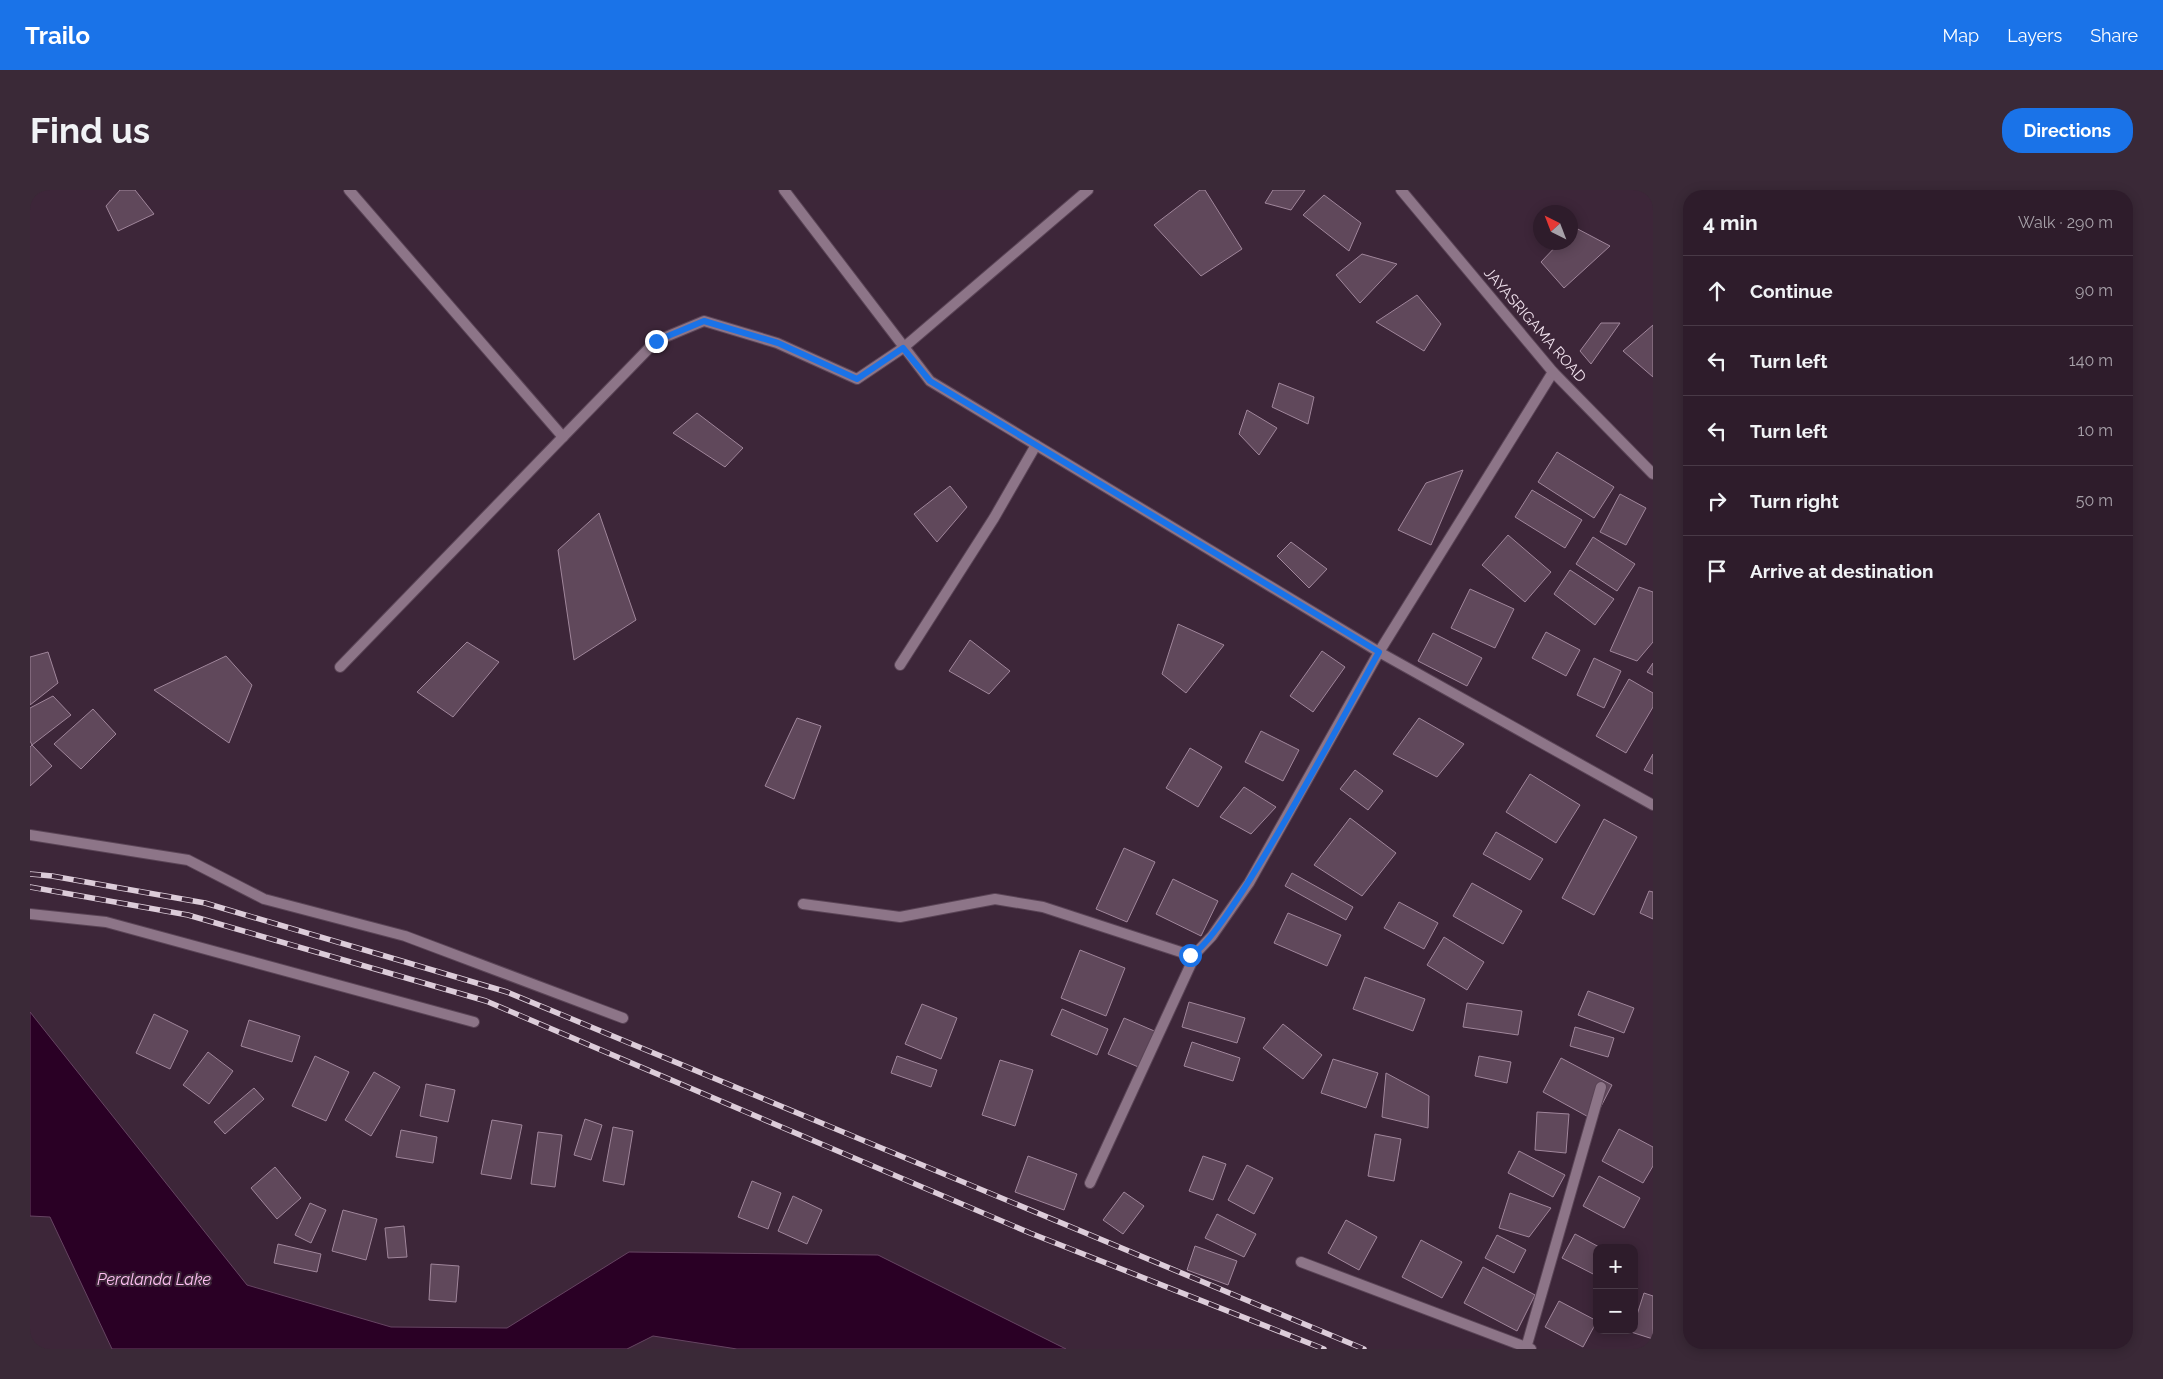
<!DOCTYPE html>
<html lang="en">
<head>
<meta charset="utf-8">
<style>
  :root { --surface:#2e1c2b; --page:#3a2937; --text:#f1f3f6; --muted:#a7a1a9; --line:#493a47; --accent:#1a73e8 }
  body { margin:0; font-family:Raleway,sans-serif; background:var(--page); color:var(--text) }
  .controls { position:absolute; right:15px; bottom:15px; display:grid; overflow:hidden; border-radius:10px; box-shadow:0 2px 12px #0003 }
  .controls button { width:45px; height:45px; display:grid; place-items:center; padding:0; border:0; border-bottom:1px solid var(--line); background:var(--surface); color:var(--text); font:25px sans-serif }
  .compass { position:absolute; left:1503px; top:15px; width:45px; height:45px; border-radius:50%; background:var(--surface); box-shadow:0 2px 12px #0003; rotate:318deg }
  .stop { position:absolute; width:15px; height:15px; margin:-11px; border:4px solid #1a73e8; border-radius:50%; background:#fff }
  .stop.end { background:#1a73e8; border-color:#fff; box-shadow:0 1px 5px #0008 }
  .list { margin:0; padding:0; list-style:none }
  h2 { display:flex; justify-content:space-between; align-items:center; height:65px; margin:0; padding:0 20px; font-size:21px }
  h2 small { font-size:16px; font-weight:400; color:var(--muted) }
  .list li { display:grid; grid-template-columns:32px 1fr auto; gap:15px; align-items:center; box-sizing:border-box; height:70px; padding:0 20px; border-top:1px solid var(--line) }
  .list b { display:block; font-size:19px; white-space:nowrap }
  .list em { font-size:16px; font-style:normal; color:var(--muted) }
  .icon { flex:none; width:28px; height:28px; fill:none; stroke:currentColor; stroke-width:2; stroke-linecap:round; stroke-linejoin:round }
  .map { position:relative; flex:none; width:1623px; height:1159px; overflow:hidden; border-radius:20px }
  header { display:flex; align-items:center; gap:30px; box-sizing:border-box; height:70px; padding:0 25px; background:var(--accent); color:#fff }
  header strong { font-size:24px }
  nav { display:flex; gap:28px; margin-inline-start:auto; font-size:18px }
  .intro { display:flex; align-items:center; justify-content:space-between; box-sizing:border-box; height:120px; padding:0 30px }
  h1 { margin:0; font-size:35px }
  .button { padding:12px 22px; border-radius:20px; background:var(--accent); color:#fff; font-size:18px; font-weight:700 }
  main { display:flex; gap:30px; padding:0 30px }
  aside { flex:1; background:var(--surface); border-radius:20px; box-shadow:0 2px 12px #0003 }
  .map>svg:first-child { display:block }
</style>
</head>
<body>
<header>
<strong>Trailo</strong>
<nav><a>Map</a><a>Layers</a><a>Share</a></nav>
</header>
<div class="intro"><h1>Find us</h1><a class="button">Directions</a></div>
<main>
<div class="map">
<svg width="1623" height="1159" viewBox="0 0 1623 1159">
  <rect width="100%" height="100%" fill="#3d2639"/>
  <path fill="#2a0025" stroke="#664462" d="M0,822L217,1095L361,1137L477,1138L599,1062L848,1065L1036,1159H707L623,1146L597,1159H82L20,1027L0,1026Z"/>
  <g fill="#60485b" stroke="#a0869b">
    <path d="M90,0H105L124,24L88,41L76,16Z"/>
    <path d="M1170,0H1175L1212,59L1171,86L1124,35Z"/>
    <path d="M1243,0H1275L1261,20L1235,13Z"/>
    <path d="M1294,5L1331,33L1319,61L1273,25Z"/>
    <path d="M1544,37L1580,56L1534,98L1511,72L1530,52H1540V41Z"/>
    <path d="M1332,64L1367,74L1330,113L1306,85Z"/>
    <path d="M1387,105L1411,134L1394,161L1346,132Z"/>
    <path d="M1571,133H1590L1561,174L1550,161Z"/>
    <path d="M1623,135V187L1593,161Z"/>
    <path d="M1249,193L1284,207L1278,234L1242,217Z"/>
    <path d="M1217,220L1247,238L1229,265L1209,244Z"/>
    <path d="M667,223L713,258L695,277L643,243Z"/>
    <path d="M1527,262L1584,297L1564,328L1508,292Z"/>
    <path d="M1433,280L1401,355L1368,340L1396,293Z"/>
    <path d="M920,296L937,317L907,352L884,324Z"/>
    <path d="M1502,300L1552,330L1535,358L1485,327Z"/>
    <path d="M1590,304L1616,318L1596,355L1570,342Z"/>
    <path d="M569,323L606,430L544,470L528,360Z"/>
    <path d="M1478,345L1521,382L1495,412L1452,375Z"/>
    <path d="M1563,347L1605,374L1587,401L1546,374Z"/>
    <path d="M1261,352L1297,379L1279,398L1247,366Z"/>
    <path d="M1540,380L1584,409L1565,435L1524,404Z"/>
    <path d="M1609,397L1623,402V452L1607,471L1580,461Z"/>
    <path d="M1440,399L1484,419L1465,458L1421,438Z"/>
    <path d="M1148,434L1194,455L1156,503L1132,484Z"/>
    <path d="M1516,442L1550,460L1536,486L1502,468Z"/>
    <path d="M1403,443L1452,468L1437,496L1388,471Z"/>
    <path d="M940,450L980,481L959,504L919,481Z"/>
    <path d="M437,452L469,472L423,527L387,502Z"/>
    <path d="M1292,461L1315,477L1283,522L1260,506Z"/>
    <path d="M18,462L28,493L0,515V467Z"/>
    <path d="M196,466L222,495L199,553L124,500Z"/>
    <path d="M1564,468L1591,481L1574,518L1547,505Z"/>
    <path d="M1623,473V485L1617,482Z"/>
    <path d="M1599,489L1623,503V517L1596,563L1566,546Z"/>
    <path d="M23,506L41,525L2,555L0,551V518Z"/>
    <path d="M63,519L86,544L51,579L24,554Z"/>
    <path d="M767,528L791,536L764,609L735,596Z"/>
    <path d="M1389,528L1434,554L1407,587L1363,564Z"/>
    <path d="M1231,541L1269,560L1253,591L1215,572Z"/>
    <path d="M2,555L22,576L0,596V557Z"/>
    <path d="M1160,558L1192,577L1168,617L1136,598Z"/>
    <path d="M1623,564V584L1614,580Z"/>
    <path d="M1325,580L1353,601L1338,620L1310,599Z"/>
    <path d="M1500,584L1550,615L1526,653L1476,622Z"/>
    <path d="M1214,597L1246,617L1221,644L1190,627Z"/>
    <path d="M1320,628L1366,663L1332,706L1284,675Z"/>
    <path d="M1574,629L1607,647L1564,725L1532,708Z"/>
    <path d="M1466,642L1513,669L1500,690L1453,664Z"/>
    <path d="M1094,658L1125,672L1097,732L1066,719Z"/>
    <path d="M1262,683L1323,717L1316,730L1255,696Z"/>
    <path d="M1143,689L1188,711L1171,746L1126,724Z"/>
    <path d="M1442,693L1492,721L1473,754L1423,726Z"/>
    <path d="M1619,701L1623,702V729L1610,723Z"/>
    <path d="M1369,712L1408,733L1394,759L1354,738Z"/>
    <path d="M1258,723L1311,745L1297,776L1244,753Z"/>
    <path d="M1414,747L1454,772L1437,800L1397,775Z"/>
    <path d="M1050,760L1095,778L1076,826L1031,808Z"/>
    <path d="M1335,787L1395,809L1383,841L1323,819Z"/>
    <path d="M1558,801L1604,818L1594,843L1548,825Z"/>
    <path d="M1159,812L1215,828L1207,853L1152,837Z"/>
    <path d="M1437,813L1492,821L1488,845L1433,837Z"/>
    <path d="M892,814L927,828L911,869L875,854Z"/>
    <path d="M1032,819L1078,839L1067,865L1021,845Z"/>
    <path d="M124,824L158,841L140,879L106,863Z"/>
    <path d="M1094,828L1129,843L1113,879L1078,864Z"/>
    <path d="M219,830L270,846L262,872L211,856Z"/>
    <path d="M1253,834L1292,865L1273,889L1233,858Z"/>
    <path d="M1545,837L1584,848L1578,867L1540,856Z"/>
    <path d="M1162,852L1210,868L1203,891L1154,876Z"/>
    <path d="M178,862L203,881L179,914L153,895Z"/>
    <path d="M285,866L319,882L296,931L262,916Z"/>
    <path d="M867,866L907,880L901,897L861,883Z"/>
    <path d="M1449,866L1481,872L1477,893L1445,886Z"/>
    <path d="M1531,868L1582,895L1564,930L1513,902Z"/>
    <path d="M1303,869L1348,883L1336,918L1291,903Z"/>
    <path d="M970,870L1003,880L985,936L952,925Z"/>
    <path d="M344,882L370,897L341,946L315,930Z"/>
    <path d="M1356,883L1399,906L1398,938L1352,927Z"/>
    <path d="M396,894L425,900L418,932L390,926Z"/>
    <path d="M224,898L234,909L195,944L184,932Z"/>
    <path d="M1507,922L1539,924L1536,963L1505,960Z"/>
    <path d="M555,929L572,935L561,970L544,965Z"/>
    <path d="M462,930L492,935L481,989L451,984Z"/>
    <path d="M583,937L603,941L594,995L573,991Z"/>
    <path d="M1589,939L1623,957V976L1613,993L1572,971Z"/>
    <path d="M371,940L407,947L403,973L366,967Z"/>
    <path d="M508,942L532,945L525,997L501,994Z"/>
    <path d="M1345,944L1371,949L1364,991L1338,986Z"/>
    <path d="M1489,961L1535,985L1523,1007L1478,983Z"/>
    <path d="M998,966L1047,984L1034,1020L985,1002Z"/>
    <path d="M1173,966L1196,974L1183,1010L1159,1001Z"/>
    <path d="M1217,975L1243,988L1224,1024L1198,1010Z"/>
    <path d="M245,977L271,1008L247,1029L221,998Z"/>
    <path d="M1569,986L1610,1008L1594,1038L1553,1016Z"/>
    <path d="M722,991L751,1003L738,1039L708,1027Z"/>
    <path d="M1094,1002L1114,1016L1093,1044L1073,1030Z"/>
    <path d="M1480,1003L1521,1018L1499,1047L1469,1038Z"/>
    <path d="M763,1006L792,1020L777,1054L748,1041Z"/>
    <path d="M280,1013L296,1020L281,1053L265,1045Z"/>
    <path d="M313,1020L347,1029L336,1070L302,1061Z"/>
    <path d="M1187,1024L1226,1044L1214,1067L1175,1048Z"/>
    <path d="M1316,1030L1347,1047L1329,1080L1298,1063Z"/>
    <path d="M374,1036L377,1067L358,1068L355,1038Z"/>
    <path d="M1545,1044L1571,1058H1567V1086L1532,1068Z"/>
    <path d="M1467,1045L1496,1060L1484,1083L1455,1068Z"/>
    <path d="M1391,1050L1432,1072L1412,1108L1372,1087Z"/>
    <path d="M248,1054L291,1064L287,1082L244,1073Z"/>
    <path d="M1165,1056L1207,1071L1198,1095L1157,1080Z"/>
    <path d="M401,1074L429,1076L426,1112L399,1110Z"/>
    <path d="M1453,1077L1505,1105L1487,1141L1434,1113Z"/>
    <path d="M1614,1103L1623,1106V1149L1601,1142L1604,1140V1134Z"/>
    <path d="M1529,1111L1567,1131L1553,1157L1515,1137Z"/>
  </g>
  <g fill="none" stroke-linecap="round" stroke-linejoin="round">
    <defs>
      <g id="minor">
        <path d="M319,0L533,247"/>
        <path d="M754,0L900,191L1349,462L1623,615"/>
        <path d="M870,475L964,328L1006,255"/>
        <path d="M310,477L626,151L674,131L747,153L827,189L873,158L1058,0"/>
        <path d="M0,645L158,670L234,709L375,746L593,828"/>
        <path d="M773,714L870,727L965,709L1013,717L1160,765L1166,763L1182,746L1219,693L1349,462L1523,182"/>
        <path d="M0,724L76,732L444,832"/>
        <path d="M1060,993L1166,763"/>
        <path d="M1271,1072L1501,1159"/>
        <path d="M1496,1158L1571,897"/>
      </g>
      <path id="tertiary" d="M1371,0L1523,182L1623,284"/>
    </defs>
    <use href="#minor" stroke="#5a4456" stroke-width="12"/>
    <use href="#tertiary" stroke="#5a4456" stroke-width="12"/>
    <use href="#minor" stroke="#8d7588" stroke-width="10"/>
    <use href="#tertiary" stroke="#8d7588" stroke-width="10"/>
    <defs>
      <g id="rail">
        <path d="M0,684L22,686L175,713L477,802L1334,1159"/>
        <path d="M0,697L158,725L456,811L1000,1043L1294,1159"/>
      </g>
    </defs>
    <use href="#rail" stroke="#dcccd9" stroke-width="5.5"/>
    <use href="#rail" stroke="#3d2639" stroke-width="4" stroke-dasharray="11" stroke-linecap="butt"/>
  </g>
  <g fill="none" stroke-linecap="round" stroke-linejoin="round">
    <path stroke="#1a73e8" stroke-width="6" d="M626,151L674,131L748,153L827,189L873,158L900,191L1349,462C1324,506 1193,756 1160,765"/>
  </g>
  <g text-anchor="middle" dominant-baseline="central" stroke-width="4" stroke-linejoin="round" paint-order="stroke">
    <g font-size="15" fill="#f2e3ef" stroke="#3d2639">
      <text transform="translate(1505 135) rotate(49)">JAYASRIGAMA ROAD</text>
    </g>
    <g font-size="16" font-style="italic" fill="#ffc0f3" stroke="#3d2639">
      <text x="124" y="1089">Peralanda Lake</text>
    </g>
  </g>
</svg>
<div class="controls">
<button>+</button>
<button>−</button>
</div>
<svg class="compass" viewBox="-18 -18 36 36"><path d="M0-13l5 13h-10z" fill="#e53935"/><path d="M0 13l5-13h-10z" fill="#a7a1a9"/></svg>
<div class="stop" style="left:1160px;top:765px"></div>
<div class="stop end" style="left:626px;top:151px"></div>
</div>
<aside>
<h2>4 min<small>Walk · 290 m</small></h2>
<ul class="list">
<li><svg class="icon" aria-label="ahead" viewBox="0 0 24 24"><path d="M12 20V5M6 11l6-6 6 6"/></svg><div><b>Continue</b></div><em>90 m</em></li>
<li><svg class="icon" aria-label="left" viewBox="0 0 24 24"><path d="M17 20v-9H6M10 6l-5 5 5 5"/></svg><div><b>Turn left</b></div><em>140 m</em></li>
<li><svg class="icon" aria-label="left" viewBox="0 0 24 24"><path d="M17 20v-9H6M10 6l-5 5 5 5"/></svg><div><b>Turn left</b></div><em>10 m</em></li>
<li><svg class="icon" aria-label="right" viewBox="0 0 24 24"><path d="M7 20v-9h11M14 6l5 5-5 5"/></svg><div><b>Turn right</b></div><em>50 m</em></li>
<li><svg class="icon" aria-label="arrive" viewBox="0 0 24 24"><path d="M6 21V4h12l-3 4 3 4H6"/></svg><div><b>Arrive at destination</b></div></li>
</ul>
</aside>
</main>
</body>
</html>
